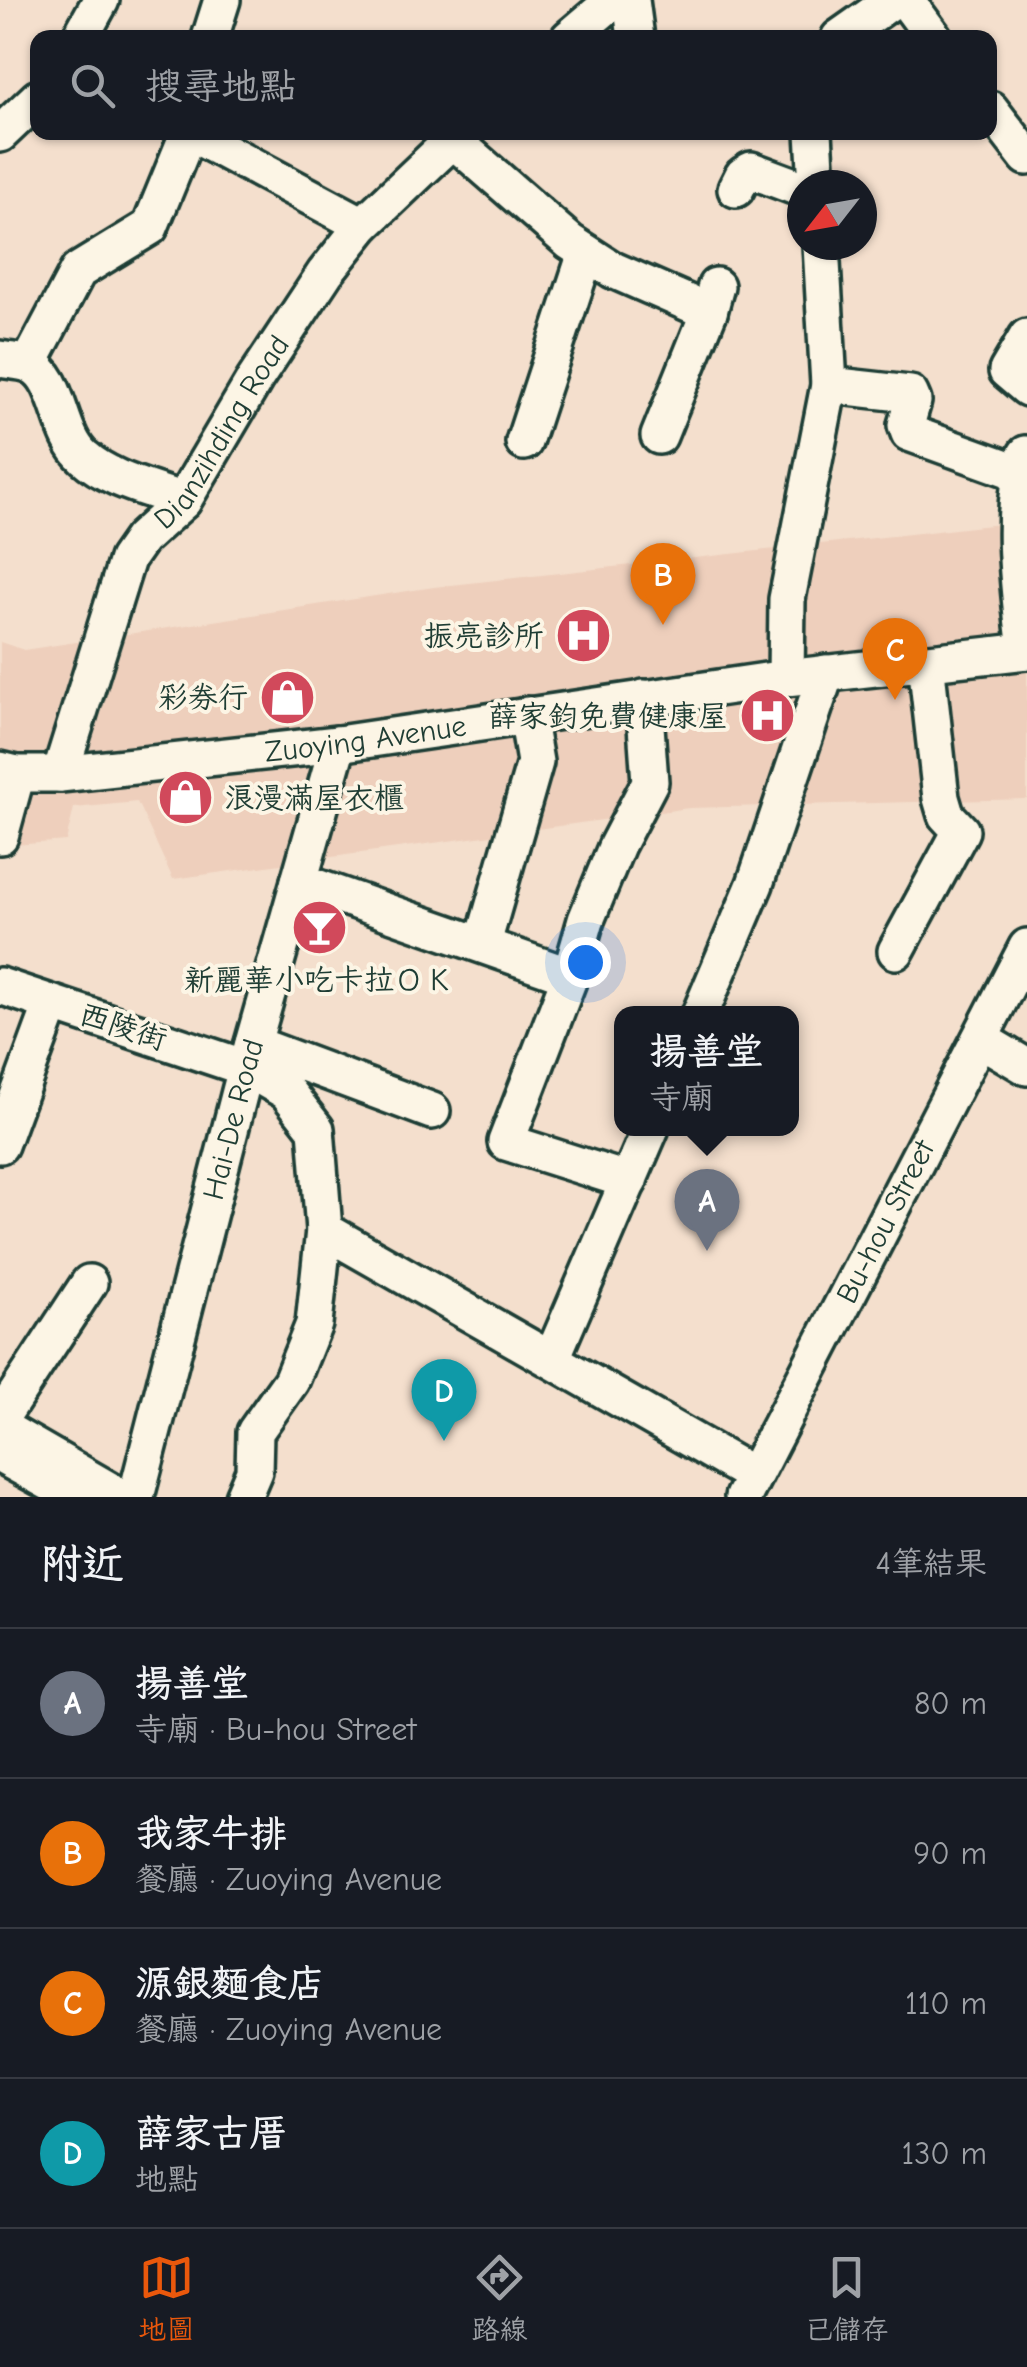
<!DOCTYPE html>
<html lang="zh-TW">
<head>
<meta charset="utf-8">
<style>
  :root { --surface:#171b24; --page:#242831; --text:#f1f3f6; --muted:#9ea1a6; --line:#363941; --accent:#ea580c }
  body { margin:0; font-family:"Comic Neue","LXGW WenKai TC",sans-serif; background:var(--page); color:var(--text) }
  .compass { position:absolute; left:787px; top:170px; width:90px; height:90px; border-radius:50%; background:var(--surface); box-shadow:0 2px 8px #0004; rotate:239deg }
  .you { position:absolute; left:585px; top:962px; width:35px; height:35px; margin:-25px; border:8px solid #fff; border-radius:50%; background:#1a73e8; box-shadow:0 0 0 15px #1a73e833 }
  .badge { display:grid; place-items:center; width:65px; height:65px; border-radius:50%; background:var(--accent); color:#fff; font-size:32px; font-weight:700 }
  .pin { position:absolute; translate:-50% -82px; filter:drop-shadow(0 2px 5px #0008) }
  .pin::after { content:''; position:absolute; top:52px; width:35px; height:30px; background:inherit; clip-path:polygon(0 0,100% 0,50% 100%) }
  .popup { position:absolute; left:614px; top:1006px; width:185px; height:130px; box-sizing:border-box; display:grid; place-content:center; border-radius:20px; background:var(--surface); filter:drop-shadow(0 2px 8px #0005); font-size:32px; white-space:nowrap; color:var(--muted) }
  .popup b { font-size:38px; color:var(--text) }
  .popup::after { content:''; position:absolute; left:50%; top:100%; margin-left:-20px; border:20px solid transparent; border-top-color:var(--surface) }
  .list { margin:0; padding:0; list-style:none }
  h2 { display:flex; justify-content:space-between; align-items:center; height:130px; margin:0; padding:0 40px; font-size:42px }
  h2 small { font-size:32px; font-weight:400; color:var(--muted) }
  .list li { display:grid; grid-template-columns:65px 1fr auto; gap:30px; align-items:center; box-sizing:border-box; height:150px; padding:0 40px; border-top:2px solid var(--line) }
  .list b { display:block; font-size:38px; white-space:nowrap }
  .list p { margin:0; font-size:32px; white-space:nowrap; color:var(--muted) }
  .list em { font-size:32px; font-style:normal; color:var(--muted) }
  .icon { flex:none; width:55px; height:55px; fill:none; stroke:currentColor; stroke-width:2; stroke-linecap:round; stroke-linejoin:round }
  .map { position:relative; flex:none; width:1027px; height:1497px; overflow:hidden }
  .search { position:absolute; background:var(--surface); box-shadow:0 2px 8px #0004; left:30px; right:30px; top:30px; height:110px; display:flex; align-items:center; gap:25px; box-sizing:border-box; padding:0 35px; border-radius:20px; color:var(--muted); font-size:38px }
  .sheet { height:730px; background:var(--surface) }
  nav { display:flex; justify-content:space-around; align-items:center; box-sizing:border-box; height:140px; border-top:2px solid var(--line); background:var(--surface); font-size:28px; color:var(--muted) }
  nav a { display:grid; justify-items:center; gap:5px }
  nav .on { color:var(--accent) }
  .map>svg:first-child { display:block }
</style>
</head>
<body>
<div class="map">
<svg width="1027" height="1497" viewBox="0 0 1027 1497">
  <rect width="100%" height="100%" fill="#f4dfcd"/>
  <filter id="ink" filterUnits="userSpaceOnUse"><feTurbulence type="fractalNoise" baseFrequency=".01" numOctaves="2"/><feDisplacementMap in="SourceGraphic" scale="20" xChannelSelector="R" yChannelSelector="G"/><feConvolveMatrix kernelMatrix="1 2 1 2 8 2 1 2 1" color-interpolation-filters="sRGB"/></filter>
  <g filter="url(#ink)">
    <path fill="#eecfbc" d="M1027,521V799L689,808L173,879L137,802L74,808L66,841L0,846V642L24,650L434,587Z"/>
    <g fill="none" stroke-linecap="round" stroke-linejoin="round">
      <defs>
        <g id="minor">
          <path d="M631,0L636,38"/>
          <path d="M906,0L934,38"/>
          <path d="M80,38L101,0"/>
          <path d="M210,38L222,0"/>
          <path d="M569,38L614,0"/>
          <path d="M839,38L893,0"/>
          <path d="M990,109L1027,157"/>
          <path d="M814,132L817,185"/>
          <path d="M0,134L38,98"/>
          <path d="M453,140L570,242L613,270L709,312"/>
          <path d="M736,189L743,175L751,170L802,189"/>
          <path d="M1027,337L1007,371L1027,388"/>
          <path d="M0,359C9,361 22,361 31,365C60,378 58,435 84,457C109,480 152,489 183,501"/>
          <path d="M29,364L78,271L150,227L189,132L363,225"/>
          <path d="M829,385L910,394L913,401L906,425L909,433L1020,473"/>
          <path d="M659,436L709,312L716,286"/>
          <path d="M524,442L586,253"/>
          <path d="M1026,454C1008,514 1019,589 1026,651"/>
          <path d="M786,678L787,599L829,385L821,245"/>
          <path id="s1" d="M0,770L17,774H60L338,744L786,678L1027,651"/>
          <path id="s2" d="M60,774L127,559L141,539L183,501L255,379L325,273L363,225L461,132"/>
          <path d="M0,836L17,774"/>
          <path d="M299,881L570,976"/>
          <path d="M483,943L535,762L527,715"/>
          <path d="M896,951L961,831L946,815L941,798L926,662"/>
          <path d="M0,986L246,1068L287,1092L316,1129L324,1230L314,1324L291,1381L255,1432L254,1471L243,1497"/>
          <path d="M700,1014L755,884L826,673"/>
          <path d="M980,1039L1027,1067"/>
          <path d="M253,1044L432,1111"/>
          <path d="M0,1145L52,1004"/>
          <path d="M629,1181L506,1142L570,976L586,920L617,845L650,782L644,698"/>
          <path d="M324,1230L753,1475"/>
          <path d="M552,1358L651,1128"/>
          <path d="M0,1419L89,1283"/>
          <path d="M0,1427L121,1497"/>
          <path d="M0,1455L76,1497"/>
          <path id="s3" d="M136,1497L246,1068L338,744"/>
          <path id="s4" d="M743,1497L1027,947"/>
        </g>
      </defs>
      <use href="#minor" stroke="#1f3d34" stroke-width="42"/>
      <use href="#minor" stroke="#fcf5e5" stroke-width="35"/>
    </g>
  </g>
  <defs>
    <symbol id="hospital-disc" viewBox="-11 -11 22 22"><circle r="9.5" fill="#d1495b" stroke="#fcf5e5"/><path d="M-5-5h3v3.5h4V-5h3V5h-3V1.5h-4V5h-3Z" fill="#fff"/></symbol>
    <symbol id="shop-disc" viewBox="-11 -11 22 22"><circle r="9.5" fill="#d1495b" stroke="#fcf5e5"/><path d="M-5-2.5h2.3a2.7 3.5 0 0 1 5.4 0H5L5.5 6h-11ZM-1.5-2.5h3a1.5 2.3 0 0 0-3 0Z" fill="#fff"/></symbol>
    <symbol id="bar-disc" viewBox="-11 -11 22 22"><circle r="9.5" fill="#d1495b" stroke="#fcf5e5"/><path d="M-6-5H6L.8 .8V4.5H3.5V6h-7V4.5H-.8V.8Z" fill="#fff"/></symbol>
  </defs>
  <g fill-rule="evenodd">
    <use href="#hospital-disc" x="552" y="604" width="63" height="63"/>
    <use href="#shop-disc" x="256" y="666" width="63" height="63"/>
    <use href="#hospital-disc" x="736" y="684" width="63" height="63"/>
    <use href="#shop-disc" x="154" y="766" width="63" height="63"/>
    <use href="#bar-disc" x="288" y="896" width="63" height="63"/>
  </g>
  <g text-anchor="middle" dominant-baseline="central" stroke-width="8" stroke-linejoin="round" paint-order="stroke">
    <g font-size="30" fill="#1f3d34" stroke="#fcf5e5">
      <text stroke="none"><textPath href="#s2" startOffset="385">Dianzihding Road</textPath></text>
      <text stroke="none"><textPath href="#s1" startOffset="368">Zuoying Avenue</textPath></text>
      <text transform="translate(123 1027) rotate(18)">西陵街</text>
      <text stroke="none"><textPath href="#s3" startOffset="390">Hai-De Road</textPath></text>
      <text stroke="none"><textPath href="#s4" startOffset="310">Bu-hou Street</textPath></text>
    </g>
    <g font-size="30" fill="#1f3d34" stroke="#fcf5e5" text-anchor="end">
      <text x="544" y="636">振亮診所</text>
      <text x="248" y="697">彩券行</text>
      <text x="728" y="716">薛家鈞免費健康屋</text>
      <text x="224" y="798" text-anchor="start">浪漫滿屋衣櫃</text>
      <text x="319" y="980" text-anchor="middle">新麗華小吃卡拉ＯＫ</text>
    </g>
  </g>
</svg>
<svg class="compass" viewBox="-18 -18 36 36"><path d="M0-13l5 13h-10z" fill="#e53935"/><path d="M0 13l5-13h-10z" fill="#9ea1a6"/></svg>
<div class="you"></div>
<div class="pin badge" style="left:707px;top:1251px;background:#6b7280">A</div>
<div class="popup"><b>揚善堂</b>寺廟</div>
<div class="pin badge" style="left:663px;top:625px;background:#e8710a">B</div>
<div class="pin badge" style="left:895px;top:700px;background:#e8710a">C</div>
<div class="pin badge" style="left:444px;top:1441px;background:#0f9aa8">D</div>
<div class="search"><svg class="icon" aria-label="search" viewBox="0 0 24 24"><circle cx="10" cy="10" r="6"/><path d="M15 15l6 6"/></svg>搜尋地點</div>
</div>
<section class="sheet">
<h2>附近<small>4筆結果</small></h2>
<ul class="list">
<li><span class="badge" style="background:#6b7280">A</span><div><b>揚善堂</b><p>寺廟 · Bu-hou Street</p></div><em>80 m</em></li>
<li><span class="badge" style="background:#e8710a">B</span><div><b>我家牛排</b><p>餐廳 · Zuoying Avenue</p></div><em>90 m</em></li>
<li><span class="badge" style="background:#e8710a">C</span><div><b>源銀麵食店</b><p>餐廳 · Zuoying Avenue</p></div><em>110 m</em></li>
<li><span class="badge" style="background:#0f9aa8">D</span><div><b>薛家古厝</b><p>地點</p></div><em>130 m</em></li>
</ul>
</section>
<nav>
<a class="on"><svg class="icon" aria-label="map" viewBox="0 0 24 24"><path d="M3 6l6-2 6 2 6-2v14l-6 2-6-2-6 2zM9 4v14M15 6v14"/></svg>地圖</a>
<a><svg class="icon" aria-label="directions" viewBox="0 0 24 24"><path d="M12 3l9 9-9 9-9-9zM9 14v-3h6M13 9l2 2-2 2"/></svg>路線</a>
<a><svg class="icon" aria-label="saved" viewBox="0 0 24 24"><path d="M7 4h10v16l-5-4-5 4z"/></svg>已儲存</a>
</nav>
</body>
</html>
